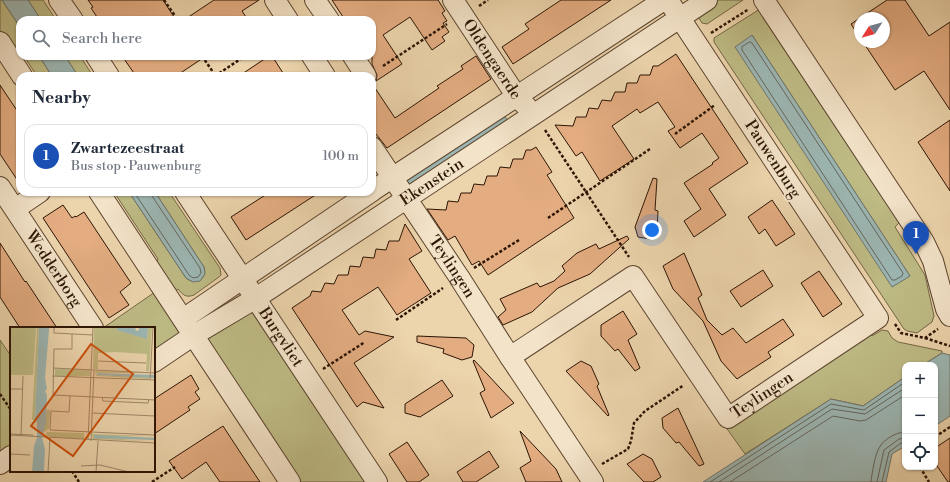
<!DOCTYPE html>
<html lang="en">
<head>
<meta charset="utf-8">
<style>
  :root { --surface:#fff; --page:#f6f6f7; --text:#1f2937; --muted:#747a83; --line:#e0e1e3; --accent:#8f2418 }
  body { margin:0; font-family:"Libre Bodoni",serif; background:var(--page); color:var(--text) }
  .controls { position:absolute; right:12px; bottom:12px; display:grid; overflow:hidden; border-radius:8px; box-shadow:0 1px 3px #0004 }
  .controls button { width:36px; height:36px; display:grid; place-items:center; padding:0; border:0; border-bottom:1px solid var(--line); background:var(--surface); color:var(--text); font:20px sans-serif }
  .compass { position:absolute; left:854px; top:12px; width:36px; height:36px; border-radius:50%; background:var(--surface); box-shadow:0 1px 3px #0004; rotate:234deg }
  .you { position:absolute; left:652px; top:230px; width:14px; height:14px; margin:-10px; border:3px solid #fff; border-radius:50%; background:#1a73e8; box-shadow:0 0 0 6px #1a73e833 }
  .badge { display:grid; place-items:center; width:26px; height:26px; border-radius:50%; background:var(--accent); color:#fff; font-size:13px; font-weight:700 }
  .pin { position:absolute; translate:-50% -33px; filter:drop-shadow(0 1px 2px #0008) }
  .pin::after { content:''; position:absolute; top:21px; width:14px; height:12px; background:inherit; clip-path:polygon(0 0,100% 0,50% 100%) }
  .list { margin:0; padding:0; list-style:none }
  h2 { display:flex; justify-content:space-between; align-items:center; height:52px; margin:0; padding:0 16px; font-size:17px }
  h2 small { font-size:13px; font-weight:400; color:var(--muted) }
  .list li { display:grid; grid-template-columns:26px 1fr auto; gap:12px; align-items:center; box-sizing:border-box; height:64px; margin:0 8px 8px; padding:0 8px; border:1px solid var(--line); border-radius:12px }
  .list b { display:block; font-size:15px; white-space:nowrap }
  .list p { margin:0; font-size:13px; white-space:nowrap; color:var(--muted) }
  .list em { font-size:13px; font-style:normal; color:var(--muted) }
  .icon { flex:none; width:22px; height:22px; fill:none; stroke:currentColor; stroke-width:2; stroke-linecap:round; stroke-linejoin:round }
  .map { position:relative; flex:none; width:950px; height:482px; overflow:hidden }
  .search { position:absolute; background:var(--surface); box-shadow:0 1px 3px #0004; left:16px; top:16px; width:360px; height:44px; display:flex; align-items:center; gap:10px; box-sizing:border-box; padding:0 14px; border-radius:12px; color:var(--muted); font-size:15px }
  .panel { position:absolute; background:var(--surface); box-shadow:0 1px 3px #0004; left:16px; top:72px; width:360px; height:124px; border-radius:12px }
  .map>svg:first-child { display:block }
</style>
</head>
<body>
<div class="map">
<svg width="950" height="482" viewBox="0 0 950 482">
  <rect width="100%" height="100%" fill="#ecd4ac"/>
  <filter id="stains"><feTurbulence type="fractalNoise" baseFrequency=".005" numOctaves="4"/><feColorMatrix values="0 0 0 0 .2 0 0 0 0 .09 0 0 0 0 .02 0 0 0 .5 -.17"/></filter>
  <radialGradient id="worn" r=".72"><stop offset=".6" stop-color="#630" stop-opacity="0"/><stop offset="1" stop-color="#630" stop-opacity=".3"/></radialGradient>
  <g fill="#bebb85" stroke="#756845" fill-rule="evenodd">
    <path d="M0,0H2L20,27V54L0,34Z"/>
    <path d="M28,0H43L56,20H41Z"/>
    <path d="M715,0H743L707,24L702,23L697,15Z"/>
    <path d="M760,9L900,222L895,227L925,275L934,316L932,322L917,333L907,331L904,329L714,42V38ZM752,35L910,276H909L893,286Z"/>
    <path d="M24,56H39L52,76H37Z"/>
    <path d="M65,56H80L93,76H78Z"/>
    <path d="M114,192H129L186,278C195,286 208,279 204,267L155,192H169L220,268L221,275L219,277L194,295C186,298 183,295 178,289L172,293L157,262L158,259Z"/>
    <path d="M155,292L181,331L170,342L154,352V328H103Z"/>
    <path d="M251,309L373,482H297L202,342Z"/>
    <path d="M882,330L888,331L892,338L898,342L942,351V353L923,365H905V377L863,406L831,399L745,454L725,426L869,331L872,336Z"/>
    <path d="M0,340L11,356V448L0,455Z"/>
  </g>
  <g fill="#9cb6b3" stroke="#6f766d">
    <path d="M2,0H28L41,20H20V27Z"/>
    <path d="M752,35L910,276L892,287L735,47Z"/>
    <path d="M39,56H65L78,76H52Z"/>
    <path d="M502,112L509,123L408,191L400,179Z"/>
    <path d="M129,192H155L204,267L205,274L200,281L193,282L186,278Z"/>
    <path d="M942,353L950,355V416L935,426V365H923Z"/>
    <path d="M905,377V446L892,454L886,482H703L831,399L863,406Z"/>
  </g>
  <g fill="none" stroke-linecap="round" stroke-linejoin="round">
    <g stroke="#64665c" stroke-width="1">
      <path d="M750,42L752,43L903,273L902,276L895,280H892L742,50V47Z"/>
      <path d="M134,192L189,275L193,278L198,277L201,273L200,268L152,196V192"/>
      <path d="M710,482L831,404L864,410L905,382"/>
      <path d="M719,482L832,409L865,414L905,388"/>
      <path d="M730,482L833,416L860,421L866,420L905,395"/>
      <path d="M871,482C872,473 875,455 879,448C883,440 896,432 905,432"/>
      <path d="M877,482L884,450L899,439L905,438"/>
      <path d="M882,482L889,452L901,443H905"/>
    </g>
  </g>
  <g fill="#e3ac81" stroke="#2c1505">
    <path d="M88,0H163L176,20H99L91,8L93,7Z"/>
    <path d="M214,0H259L242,11L248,20H184Z"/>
    <path d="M332,0H438L445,11L442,13L447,21L443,23L449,32L442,37L445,41L432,50L410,17L383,35L402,64L376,81L377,75L372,64V20H345Z"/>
    <path d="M561,0H611L513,64L502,47L529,29L525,24Z"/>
    <path d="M887,0H905L929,36L950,22V110L924,71L895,90L863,42H884V18H860Z"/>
    <path d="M860,18V38L851,24Z"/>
    <path d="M676,54L748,163L709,189L726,215L694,237L684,221L701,209L684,183L713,164L712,163L719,158L702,133L680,148L668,131L675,127L658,102L640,113L637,109L612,126L634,159L600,181L582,152L576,156L555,125L573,126L576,117H586L589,108L598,109L602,100L611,101L615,92H625L627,83H637L640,75H650L653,66H658Z"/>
    <path d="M122,56H206L176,76H136Z"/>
    <path d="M269,56H272L285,76H239Z"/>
    <path d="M476,56L491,79L387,148L372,129V86L373,85L395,118L439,88L437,86L463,69L461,66Z"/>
    <path d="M0,85L20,115V184L0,154Z"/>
    <path d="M950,120V191L918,142Z"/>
    <path d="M536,147L552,172L547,175L574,218L488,275L479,261L472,265L455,236L448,240L427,209L446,210L448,201L458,202L461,193H471L474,184L484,185L487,176H497L500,167L510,168L513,159H523L526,150H531Z"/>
    <path d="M653,178L657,179L655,210L658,211L657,231L650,239L638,237L635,227Z"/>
    <path d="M270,192H320L246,240L231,217Z"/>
    <path d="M772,200L795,234L776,246L765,229L759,234L748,217Z"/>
    <path d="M63,205L72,218L75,216L76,217L84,212L131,283L120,292L129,305L109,318L43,218Z"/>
    <path d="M405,224L422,251L409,259L431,293L397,315L378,287L342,310L359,335L365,331L394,337L354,363L384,408L363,402L357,407L292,308L310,296L312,291L321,292L325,283L334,284L338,275H348L350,266L360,267L363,257L374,258L376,249L386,250L389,241H399Z"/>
    <path d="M627,236L629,239L590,274L558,288L532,312L503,325L498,317L506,310L500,299L537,283L540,287L554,281L565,271L562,266L577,253L596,244L599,249Z"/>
    <path d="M0,243L25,282L26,281L57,328H20L0,297Z"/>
    <path d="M684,253L702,295L698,298L707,320L722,335L733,328L746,343L783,319L794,335L768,352L771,357L737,379L721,361L703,321L673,289L663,266Z"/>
    <path d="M763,270L773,286L741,307L730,291Z"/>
    <path d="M819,271L842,304L823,317L801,283Z"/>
    <path d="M623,311L637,334L628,340L640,368L635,371L618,349L615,351L601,336V325Z"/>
    <path d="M417,336L466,338L474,345L472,357L462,360L443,353L444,349L417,342Z"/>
    <path d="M474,360L514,403L491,418L480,393L485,390L473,361Z"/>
    <path d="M581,361L591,366L599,384L597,386L609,415L608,416L566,371Z"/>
    <path d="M191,375L199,389L195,392L200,399L188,407L190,410L154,434V399Z"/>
    <path d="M442,380L453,396L420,417L405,413V404Z"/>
    <path d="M678,408L704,464L699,466L679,442L676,443L663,428L662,418Z"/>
    <path d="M223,426L240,452L260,482H220L206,462L182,479L169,461Z"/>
    <path d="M520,431L556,469L562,482H526L520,468L531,461Z"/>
    <path d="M950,438V482H948L935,463V448Z"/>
    <path d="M407,442L429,475L419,482H407L389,454Z"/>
    <path d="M489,451L499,467L476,482H463L457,472Z"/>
    <path d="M643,454L652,459L661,477L653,482H644L627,464Z"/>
  </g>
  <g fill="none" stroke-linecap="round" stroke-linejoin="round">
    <defs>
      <g id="minor">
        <path d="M59,0L73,20"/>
        <path d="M275,0L288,20"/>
        <path d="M315,0L329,20"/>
        <path id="s1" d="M453,0L517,97L527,107"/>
        <path d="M764,0L924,242L933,261L946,309L950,316"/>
        <path d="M0,42L22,76"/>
        <path d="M96,56L109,76"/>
        <path d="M312,56L325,76"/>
        <path d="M353,56L366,76"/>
        <path id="s2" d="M372,147L459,277L510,357L593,482"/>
        <path id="s3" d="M0,187L93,328"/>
        <path d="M372,191L664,0"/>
        <path d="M99,192L290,482"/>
        <path id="s4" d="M185,192L377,482"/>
        <path d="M15,209L40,192"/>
        <path d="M183,319L371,192"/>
        <path id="s5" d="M510,357L633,276L728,418L878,318L668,0"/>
        <path id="s6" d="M154,362L194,335L256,298L707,0"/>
        <path d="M0,464L11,456"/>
      </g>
    </defs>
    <use href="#minor" stroke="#5c452f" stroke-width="22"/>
    <g stroke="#2c1505" stroke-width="2.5" stroke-dasharray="3 2" stroke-linecap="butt">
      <path d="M164,0L178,20"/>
      <path d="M479,6L488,0"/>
      <path d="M711,33L749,9"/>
      <path d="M202,56L215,75"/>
      <path d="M383,66L447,24"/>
      <path d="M215,76L245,56"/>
      <path d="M545,130L629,257"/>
      <path d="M675,134L715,105"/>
      <path d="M548,218L650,149"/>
      <path d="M474,268L519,240"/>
      <path d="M396,320L443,288"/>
      <path d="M895,324L901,333L925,338L938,329"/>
      <path d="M925,338L950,346"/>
      <path d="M323,369L365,342"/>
      <path d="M0,394L11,410"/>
      <path d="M935,437L950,427"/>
      <path d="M602,464L628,449L631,441L634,423L645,411L684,385"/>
      <path d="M920,467L929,482"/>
      <path d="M72,471L79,482"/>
      <path d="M152,482L175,467"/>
    </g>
    <use href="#minor" stroke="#f3e3c9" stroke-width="20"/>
  </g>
  <g text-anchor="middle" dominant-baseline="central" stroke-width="4" stroke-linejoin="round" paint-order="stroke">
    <g font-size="16" fill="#2c1505" stroke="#f3e3c9">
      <text stroke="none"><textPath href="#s1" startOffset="71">Oldengaerde</textPath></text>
      <text transform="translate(773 159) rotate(57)">Pauwenburg</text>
      <text stroke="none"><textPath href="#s6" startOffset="331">Ekenstein</textPath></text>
      <text stroke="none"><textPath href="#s2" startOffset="144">Teylingen</textPath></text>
      <text stroke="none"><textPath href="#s3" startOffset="98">Wedderborg</textPath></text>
      <text stroke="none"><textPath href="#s4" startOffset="174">Burgvliet</textPath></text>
      <text stroke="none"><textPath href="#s5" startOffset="359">Teylingen</textPath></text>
    </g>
  </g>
  <g transform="translate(10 327)">
    <rect width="145" height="145" fill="#ecd4ac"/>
    <path d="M0,0H26L23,48H0ZM27,0H29L25,93H22ZM84,0H108L106,3L137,11L138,0H142L139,44H136L137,27L105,25L88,26V42H83ZM45,42L80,43V49H45ZM86,44L139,46H86L87,48L139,50V52L86,49L85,45ZM37,83H40L39,101L33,106ZM37,105L74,106V112L41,110L36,108ZM82,107L136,109L84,110L136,114L83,112Z" fill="#bebb85"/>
    <path d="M29,0H39V3L35,51L37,62L35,64L37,68L36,94L32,111L35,122L34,145H22L24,119L27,111V96L25,93ZM108,0H125L126,4L129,3V0H138L137,12L106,3ZM87,46L145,48V51L87,48ZM84,108L145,111V113L84,111Z" fill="#9cb6b3"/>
    <path fill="none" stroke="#9f8869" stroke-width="1" d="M44,0V6L83,8M62,7V22H44L43,68L145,73M88,34L136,36M43,41L145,46M42,49L145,53M140,53L143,0M0,62H13M60,69L59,85L41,84L40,103L145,108M92,70L93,74L138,76L139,72M82,86L145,89M0,107L23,108M0,108L145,116M11,109L13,49M78,113L83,0M81,114L84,43M0,127L20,128M71,139L90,138L119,145M38,145L40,111M86,145L88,114"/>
    <path fill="#cc4f0b" fill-opacity="0.15" stroke="#cc4f0b" stroke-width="2" d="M81,17L123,47L63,129L21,99Z"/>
    <rect width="145" height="145" fill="none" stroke="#2c1505" stroke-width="2"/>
  </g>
  <rect width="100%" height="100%" filter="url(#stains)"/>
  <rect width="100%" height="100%" fill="url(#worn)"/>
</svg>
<div class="controls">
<button>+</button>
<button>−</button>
<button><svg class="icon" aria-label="locate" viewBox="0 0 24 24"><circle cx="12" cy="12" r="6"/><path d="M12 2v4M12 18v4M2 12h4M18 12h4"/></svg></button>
</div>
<svg class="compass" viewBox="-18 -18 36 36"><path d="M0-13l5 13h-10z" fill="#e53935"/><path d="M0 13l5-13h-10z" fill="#747a83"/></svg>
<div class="you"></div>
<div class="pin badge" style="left:916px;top:254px;background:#1a4fb4">1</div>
<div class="search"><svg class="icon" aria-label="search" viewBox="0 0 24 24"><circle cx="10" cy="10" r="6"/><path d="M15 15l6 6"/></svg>Search here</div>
<section class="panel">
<h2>Nearby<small></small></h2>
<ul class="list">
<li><span class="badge" style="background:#1a4fb4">1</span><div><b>Zwartezeestraat</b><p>Bus stop · Pauwenburg</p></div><em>100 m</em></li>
</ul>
</section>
</div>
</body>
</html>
